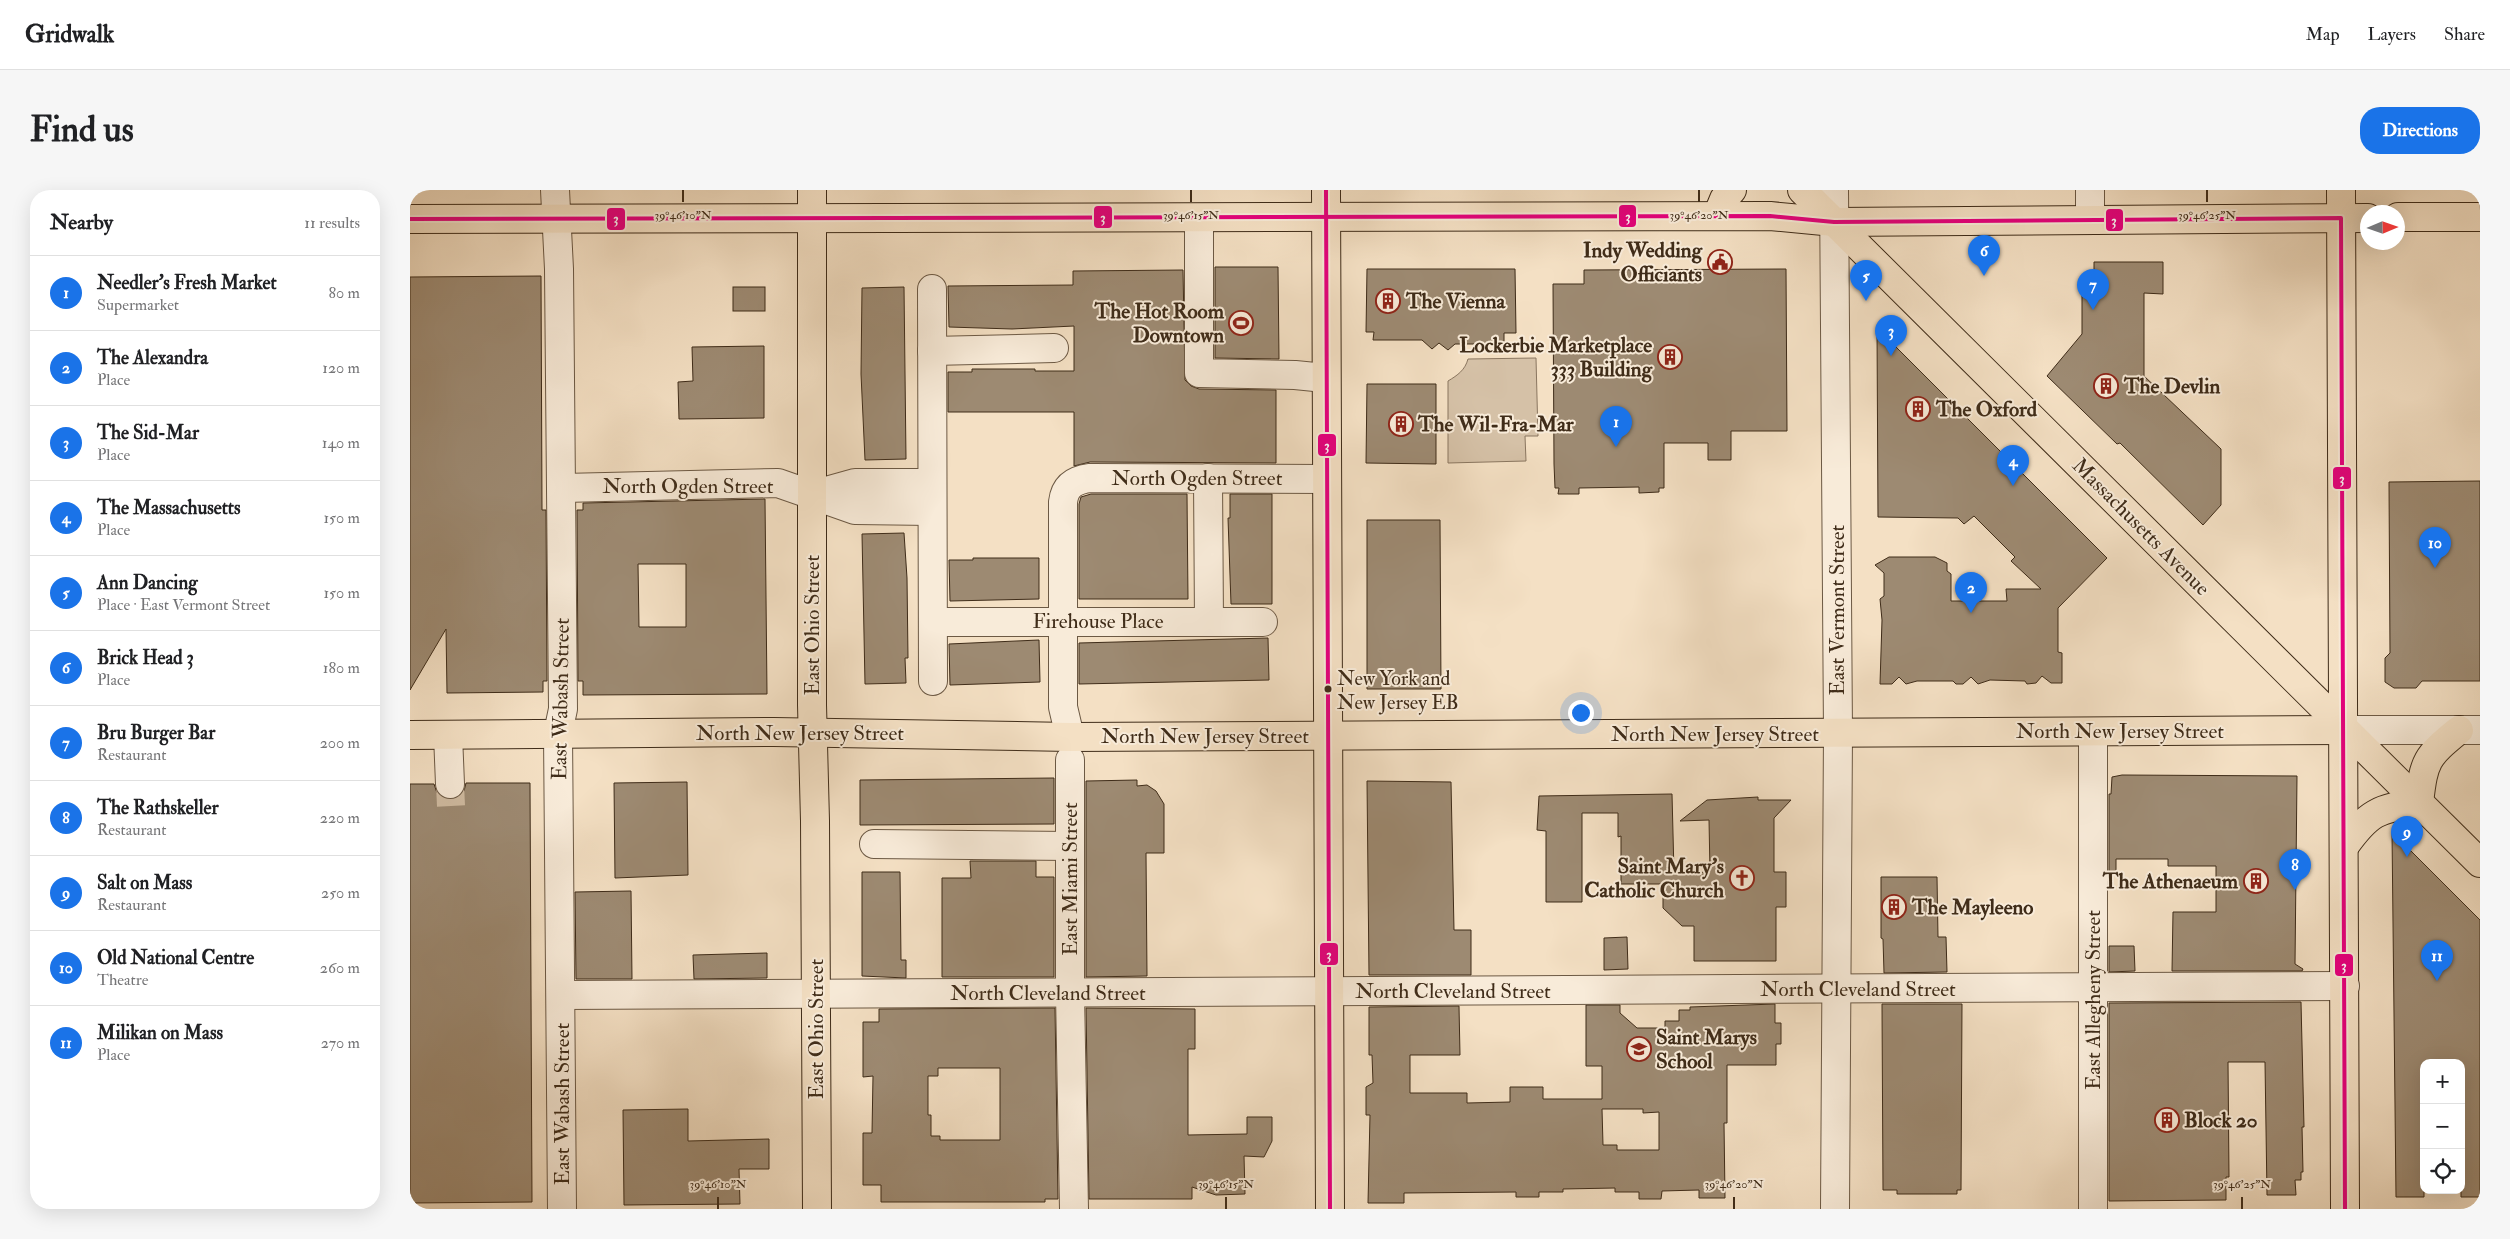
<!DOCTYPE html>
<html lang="en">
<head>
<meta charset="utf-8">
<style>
  :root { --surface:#fff; --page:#f6f6f6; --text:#202124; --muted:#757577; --line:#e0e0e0; --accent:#1a73e8 }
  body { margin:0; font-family:"IM FELL Double Pica",serif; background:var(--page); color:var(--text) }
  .controls { position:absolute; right:15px; bottom:15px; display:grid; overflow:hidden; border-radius:10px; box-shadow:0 5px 20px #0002 }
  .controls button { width:45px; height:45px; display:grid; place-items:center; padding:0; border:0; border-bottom:1px solid var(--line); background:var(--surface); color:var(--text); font:25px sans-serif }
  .compass { position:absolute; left:1950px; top:15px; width:45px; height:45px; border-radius:50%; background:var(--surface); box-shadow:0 5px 20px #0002; rotate:88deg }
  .you { position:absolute; left:1170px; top:522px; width:18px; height:18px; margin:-12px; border:4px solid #fff; border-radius:50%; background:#1a73e8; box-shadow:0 0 0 8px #1a73e833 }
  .badge { display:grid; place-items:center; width:32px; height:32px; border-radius:50%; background:var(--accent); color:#fff; font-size:16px; font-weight:700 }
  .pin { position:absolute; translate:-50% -41px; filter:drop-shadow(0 1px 2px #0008) }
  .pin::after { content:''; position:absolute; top:26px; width:18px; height:15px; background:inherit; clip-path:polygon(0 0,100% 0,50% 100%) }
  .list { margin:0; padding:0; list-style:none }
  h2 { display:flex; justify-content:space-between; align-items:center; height:65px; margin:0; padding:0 20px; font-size:21px }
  h2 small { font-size:16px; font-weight:400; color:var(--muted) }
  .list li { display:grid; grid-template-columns:32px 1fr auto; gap:15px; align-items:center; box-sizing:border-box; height:75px; padding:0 20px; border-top:1px solid var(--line) }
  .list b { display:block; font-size:19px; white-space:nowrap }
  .list p { margin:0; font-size:16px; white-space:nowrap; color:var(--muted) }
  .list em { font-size:16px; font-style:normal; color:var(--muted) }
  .icon { flex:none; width:28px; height:28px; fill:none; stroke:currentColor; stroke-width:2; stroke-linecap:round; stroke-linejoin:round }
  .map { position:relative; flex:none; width:2070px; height:1019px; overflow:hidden; border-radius:20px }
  header { display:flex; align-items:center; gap:30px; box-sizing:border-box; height:70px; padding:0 25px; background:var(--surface); border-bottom:1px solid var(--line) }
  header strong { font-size:24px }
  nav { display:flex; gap:28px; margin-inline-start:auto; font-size:18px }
  .intro { display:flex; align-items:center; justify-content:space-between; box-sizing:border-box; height:120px; padding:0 30px }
  h1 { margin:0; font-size:35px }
  .button { padding:12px 22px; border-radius:20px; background:var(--accent); color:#fff; font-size:18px; font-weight:700 }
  main { display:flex; gap:30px; padding:0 30px }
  aside { flex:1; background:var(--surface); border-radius:20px; box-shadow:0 5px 20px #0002 }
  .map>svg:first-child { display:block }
</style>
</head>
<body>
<header>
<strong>Gridwalk</strong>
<nav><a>Map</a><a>Layers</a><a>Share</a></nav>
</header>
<div class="intro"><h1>Find us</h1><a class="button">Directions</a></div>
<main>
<aside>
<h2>Nearby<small>11 results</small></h2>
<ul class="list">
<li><span class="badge">1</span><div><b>Needler's Fresh Market</b><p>Supermarket</p></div><em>80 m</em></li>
<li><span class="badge">2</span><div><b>The Alexandra</b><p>Place</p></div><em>120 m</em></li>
<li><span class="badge">3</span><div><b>The Sid-Mar</b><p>Place</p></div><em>140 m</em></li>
<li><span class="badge">4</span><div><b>The Massachusetts</b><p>Place</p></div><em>150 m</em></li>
<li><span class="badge">5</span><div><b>Ann Dancing</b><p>Place · East Vermont Street</p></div><em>150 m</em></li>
<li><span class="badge">6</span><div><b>Brick Head 3</b><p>Place</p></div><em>180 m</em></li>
<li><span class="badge">7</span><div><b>Bru Burger Bar</b><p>Restaurant</p></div><em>200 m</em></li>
<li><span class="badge">8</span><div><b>The Rathskeller</b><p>Restaurant</p></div><em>220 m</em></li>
<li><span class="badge">9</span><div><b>Salt on Mass</b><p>Restaurant</p></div><em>250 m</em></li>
<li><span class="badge">10</span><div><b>Old National Centre</b><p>Theatre</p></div><em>260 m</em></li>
<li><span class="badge">11</span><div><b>Milikan on Mass</b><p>Place</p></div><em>270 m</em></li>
</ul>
</aside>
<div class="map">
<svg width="2070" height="1019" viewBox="0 0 2070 1019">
  <rect width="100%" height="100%" fill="#f4e0c4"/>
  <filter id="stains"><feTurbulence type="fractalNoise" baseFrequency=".004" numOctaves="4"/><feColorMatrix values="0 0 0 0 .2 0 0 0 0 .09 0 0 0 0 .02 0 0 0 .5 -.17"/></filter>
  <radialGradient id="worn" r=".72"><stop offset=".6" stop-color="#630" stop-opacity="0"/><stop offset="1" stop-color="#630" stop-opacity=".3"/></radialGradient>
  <path fill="#d5c1a7" stroke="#8a7660" d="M1126,168L1128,246H1115L1116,271L1038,273V191C1048,185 1055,180 1058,169Z"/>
  <g fill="#9d8a72" stroke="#3f2c19" fill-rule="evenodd">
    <path d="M1684,72H1753V104L1734,103V186L1811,259V315L1793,335L1710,253L1707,254L1637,186L1672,144V94H1684Z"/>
    <path d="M805,77H868L869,169L805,168Z"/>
    <path d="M957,79H1105L1106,143H1094V154H1045L1038,160L1029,153L1022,159L1012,150H963L964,142H956Z"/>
    <path d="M1376,79L1377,241H1321V270H1298V253H1254V298H1249V302L1229,303V297L1169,298V304H1148L1149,298H1145L1144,274L1143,94H1174V80Z"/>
    <path d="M773,80L775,190L781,196L789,199L866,200V273L680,272L664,276V222H538V182H562V179H625V181H664V136L602,139L539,137L538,96L663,95V81Z"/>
    <path d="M131,86L132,320H136L137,491H133V502L37,503L36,439L0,500V87Z"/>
    <rect x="323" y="97" width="32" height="24"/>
    <path d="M494,97L496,269L455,270L451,184L452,98Z"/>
    <path d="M1467,138L1697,368L1648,418V462L1652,463V493H1641L1632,486L1626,493L1617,494L1615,491L1580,490L1568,494L1561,487L1553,494H1546L1543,491H1507L1496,494L1489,487L1482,494H1470L1472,430L1470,409L1474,406V383L1465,375L1479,367H1525L1537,373V381L1541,384V411H1597L1596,399H1631L1601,371L1605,367L1564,326L1554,334L1548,328L1468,327Z"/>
    <path d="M354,156V228L269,229L268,192L283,191L282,157Z"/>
    <path d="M957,194H1026V274L956,273Z"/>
    <path d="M2070,291V491H2012L2006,498H1984L1975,492V468L1980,463L1979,292Z"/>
    <path d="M681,304H777L778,409H669V314L671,307Z"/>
    <path d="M820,304H862V414H821L818,328H820Z"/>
    <path d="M355,309L357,504L173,505V491H168L167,320H173V313ZM228,374H276V437H229Z"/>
    <path d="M957,330H1030L1031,499H957Z"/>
    <path d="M494,343L497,388L498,468H495L496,493L455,494L452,344Z"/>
    <path d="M563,368H629V409L540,411L539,370H563Z"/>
    <path d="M858,448L859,490L669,494V453Z"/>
    <path d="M629,450L630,492L540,495L539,454Z"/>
    <path d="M1712,585L1887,586L1885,774L1893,779L1892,781H1762L1763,722H1806V676H1758V669H1706V682H1699V604H1701L1702,587Z"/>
    <path d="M644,588V634L450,635V590Z"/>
    <path d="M727,590V596L737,595L746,601L754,614V663H736L737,786L676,787V591Z"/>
    <path d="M957,591L1041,592L1044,740H1061V785H959Z"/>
    <path d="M277,592L278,685L205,688L204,593Z"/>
    <path d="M56,593H120L122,1012L0,1013V594H24L27,603L33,608L40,610L49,607L54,601Z"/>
    <path d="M1262,604L1264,683L1300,682L1299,630L1270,631L1297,610L1348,607V610H1381L1364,628V682H1376V717H1366V771H1284V736H1272L1253,718V694H1211V646L1208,647V623H1172V712H1136V641L1127,640L1129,606Z"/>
    <path d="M1982,642L2070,730V1007H2051V873H2014V1007H1986Z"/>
    <path d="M560,671H626V687H644V787H532V688H561Z"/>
    <path d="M452,682H490L491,770H496V788L452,786Z"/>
    <path d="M1471,687H1527L1528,747H1536L1537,782L1474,783L1473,749L1471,748Z"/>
    <path d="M221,701L222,789H166L165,702Z"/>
    <path d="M1217,747L1218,779L1194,780V748Z"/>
    <path d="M1699,756H1724L1725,781L1699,782Z"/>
    <path d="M357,763V788L284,789L283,765Z"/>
    <path d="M1891,812L1894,937H1892L1893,982H1891V990H1885L1886,1005H1857L1855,872H1818L1819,987H1816V1010L1699,1011V813Z"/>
    <path d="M1365,814V833H1371V854H1366V875H1317V933H1314L1315,1008H1289V1000L1252,1001L1251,1009H1229V1002H1205V998L1153,999V1002H1129V1007H1106V1002L994,1003V1013H958L960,925H956V897L963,893L962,865H959V817L1049,816L1050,865H1000V903H1057V913L1100,912V897H1133V909H1192V876H1176V815H1210V823L1227,838H1255V831H1269V820H1280V817ZM1192,919H1233V923L1249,922V960H1207V955H1193Z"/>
    <path d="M1472,814H1552L1551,1000H1547V1004H1487V1000H1473Z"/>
    <path d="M645,818L648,1009H635V1012H471V995H453V943H462L463,886L453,887V832H469V819ZM528,878H590V950H530V946H521V925H518V886H528Z"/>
    <path d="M676,818L785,819V859H778V945L837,944V927H862V951L854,967L834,966L835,1004L806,1005L782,997V1009H679Z"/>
    <path d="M278,919V951L359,949V979H329L330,1014L214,1015L213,920Z"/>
  </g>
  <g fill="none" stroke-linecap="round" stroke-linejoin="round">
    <path stroke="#d0bca2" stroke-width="28" stroke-dasharray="28 14" stroke-linecap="butt" d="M40,594L41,616"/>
    <defs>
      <g id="minor">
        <path d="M145,0L149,79L153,519L148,543L152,1019"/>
        <path d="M1424,0L1428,543L1425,1019"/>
        <path d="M1680,0V30"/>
        <path d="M789,28V183L885,185L915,188"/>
        <path d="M522,99L523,491"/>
        <path d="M522,161L644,158"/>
        <path d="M798,288L799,432"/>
        <path d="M153,298L368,293L445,320L522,321"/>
        <path d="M402,305L445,293H522"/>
        <path d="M523,432H853"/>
        <path d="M1935,540H2070"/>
        <path d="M1683,542V1019"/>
        <path d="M38,545L40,594"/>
        <path d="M660,547L653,517V312C655,296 664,290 680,288L916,289"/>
        <path d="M660,570V803L664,1019"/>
        <path d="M464,654L660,656"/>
        <path d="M151,805L1935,796"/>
      </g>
      <g id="major">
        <path d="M402,0V515L405,631L407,1019"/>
        <path d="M916,0L920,1019"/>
        <path d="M1392,0L2070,673"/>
        <path d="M1931,0L1935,1019"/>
        <path d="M1307,26L1314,9L1322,0"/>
        <path d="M1988,27H2070"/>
        <path d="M0,29L1360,26L1424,32L1958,28"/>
        <path d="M0,545L364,542L660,547L1935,540"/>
        <path d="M2009,613C2014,570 2016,567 2049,540"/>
        <path d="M1934,657C1958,623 1968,618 2009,613"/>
      </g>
    </defs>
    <use href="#minor" stroke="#6c5944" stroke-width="30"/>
    <use href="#major" stroke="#3f2c19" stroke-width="30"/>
    <use href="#minor" stroke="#f8ebd9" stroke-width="28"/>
    <use href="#major" stroke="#f4e0c4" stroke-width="28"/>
    <defs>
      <g id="bus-1">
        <path d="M916,0L920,1019"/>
        <path d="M0,29L1360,26L1424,32L1931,28L1935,1019"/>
      </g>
    </defs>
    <use href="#bus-1" stroke="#f8ebd9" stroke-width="8"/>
    <use href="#bus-1" stroke="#e5007d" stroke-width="4"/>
  </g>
  <path fill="none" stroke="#3f2c19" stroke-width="2" d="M273,0V12M781,0V12M1289,0V12M1797,0V12M308,1007V1019M816,1007V1019M1324,1007V1019M1832,1007V1019"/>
  <defs>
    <symbol id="civic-ring" viewBox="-11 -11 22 22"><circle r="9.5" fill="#f8ebd9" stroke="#8f2418" stroke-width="1.5"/><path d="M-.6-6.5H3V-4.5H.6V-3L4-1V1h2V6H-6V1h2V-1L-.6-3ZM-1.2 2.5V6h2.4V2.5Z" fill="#8f2418"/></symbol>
    <symbol id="building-ring" viewBox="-11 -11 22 22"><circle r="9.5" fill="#f8ebd9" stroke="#8f2418" stroke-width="1.5"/><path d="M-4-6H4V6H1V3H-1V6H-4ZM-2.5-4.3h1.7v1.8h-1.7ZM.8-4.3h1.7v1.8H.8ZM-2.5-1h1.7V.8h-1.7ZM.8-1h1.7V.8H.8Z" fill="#8f2418"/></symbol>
    <symbol id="stadium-ring" viewBox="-11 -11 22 22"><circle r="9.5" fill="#f8ebd9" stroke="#8f2418" stroke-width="1.5"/><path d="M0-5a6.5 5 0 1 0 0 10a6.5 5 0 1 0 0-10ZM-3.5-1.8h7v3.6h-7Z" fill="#8f2418"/></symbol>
    <symbol id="church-ring" viewBox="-11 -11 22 22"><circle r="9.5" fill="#f8ebd9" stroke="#8f2418" stroke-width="1.5"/><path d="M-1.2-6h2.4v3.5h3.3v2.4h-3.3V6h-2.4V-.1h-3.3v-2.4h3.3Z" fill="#8f2418"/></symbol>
    <symbol id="school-ring" viewBox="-11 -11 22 22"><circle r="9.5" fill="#f8ebd9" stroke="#8f2418" stroke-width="1.5"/><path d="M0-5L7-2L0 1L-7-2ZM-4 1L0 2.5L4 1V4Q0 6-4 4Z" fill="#8f2418"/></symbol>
  </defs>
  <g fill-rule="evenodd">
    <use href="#civic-ring" x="1296" y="58" width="28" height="28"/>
    <use href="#building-ring" x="964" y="97" width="28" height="28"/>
    <use href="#stadium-ring" x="817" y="119" width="28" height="28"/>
    <use href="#building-ring" x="1246" y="153" width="28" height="28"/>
    <use href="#building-ring" x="1682" y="182" width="28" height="28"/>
    <use href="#building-ring" x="1494" y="205" width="28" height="28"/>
    <use href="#building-ring" x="977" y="220" width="28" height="28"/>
    <use href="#church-ring" x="1318" y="674" width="28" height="28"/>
    <use href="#building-ring" x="1832" y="677" width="28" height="28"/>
    <use href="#building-ring" x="1470" y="703" width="28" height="28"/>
    <use href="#school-ring" x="1215" y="845" width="28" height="28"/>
    <use href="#building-ring" x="1743" y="916" width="28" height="28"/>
  </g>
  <circle fill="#3f2c19" stroke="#f8ebd9" stroke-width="2" cx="918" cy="499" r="4.5"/>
  <g text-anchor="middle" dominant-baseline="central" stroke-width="4" stroke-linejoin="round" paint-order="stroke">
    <g font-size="20" fill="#3f2c19" stroke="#f8ebd9" text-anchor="start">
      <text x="927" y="488">New York and<tspan x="927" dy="24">New Jersey EB</tspan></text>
    </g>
    <g font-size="21" font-weight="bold" fill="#3f2c19" stroke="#f8ebd9" text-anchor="start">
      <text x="1292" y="60" text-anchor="end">Indy Wedding<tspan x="1292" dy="24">Officiants</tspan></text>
      <text x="996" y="111">The Vienna</text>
      <text x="814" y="121" text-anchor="end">The Hot Room<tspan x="814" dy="24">Downtown</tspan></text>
      <text x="1242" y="155" text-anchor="end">Lockerbie Marketplace<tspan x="1242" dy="24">333 Building</tspan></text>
      <text x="1714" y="196">The Devlin</text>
      <text x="1526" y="219">The Oxford</text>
      <text x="1008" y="234">The Wil-Fra-Mar</text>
      <text x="1314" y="676" text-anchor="end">Saint Mary's<tspan x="1314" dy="24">Catholic Church</tspan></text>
      <text x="1828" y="691" text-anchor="end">The Athenaeum</text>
      <text x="1502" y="717">The Mayleeno</text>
      <text x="1246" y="847">Saint Marys<tspan x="1246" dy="24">School</tspan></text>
      <text x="1774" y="930">Block 20</text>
    </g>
    <g font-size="21" fill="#3f2c19" stroke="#f8ebd9">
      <text x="787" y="288">North Ogden Street</text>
      <text x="278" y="296">North Ogden Street</text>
      <text transform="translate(1731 337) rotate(45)">Massachusetts Avenue</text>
      <text transform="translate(1427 420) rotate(-90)">East Vermont Street</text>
      <text x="688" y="431">Firehouse Place</text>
      <text transform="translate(402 435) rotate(-90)">East Ohio Street</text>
      <text transform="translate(151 509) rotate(-89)">East Wabash Street</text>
      <text x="1710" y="541">North New Jersey Street</text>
      <text x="390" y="543">North New Jersey Street</text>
      <text x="1305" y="544">North New Jersey Street</text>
      <text x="795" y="546">North New Jersey Street</text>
      <text transform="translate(660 689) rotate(-90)">East Miami Street</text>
      <text x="1448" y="799">North Cleveland Street</text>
      <text x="1043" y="801">North Cleveland Street</text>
      <text x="638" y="803">North Cleveland Street</text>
      <text transform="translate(1683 810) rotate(-90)">East Allegheny Street</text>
      <text transform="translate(406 839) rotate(-90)">East Ohio Street</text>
      <text transform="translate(152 914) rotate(-90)">East Wabash Street</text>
    </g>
  </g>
  <g font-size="12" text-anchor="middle" fill="#3f2c19" stroke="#f8ebd9" stroke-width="4" stroke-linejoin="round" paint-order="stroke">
    <text x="273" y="29">39°46'10"N</text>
    <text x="781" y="29">39°46'15"N</text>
    <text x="1289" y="29">39°46'20"N</text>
    <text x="1797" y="29">39°46'25"N</text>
    <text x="308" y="998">39°46'10"N</text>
    <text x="816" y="998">39°46'15"N</text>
    <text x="1324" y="998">39°46'20"N</text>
    <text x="1832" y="998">39°46'25"N</text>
  </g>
  <g stroke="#f8ebd9" stroke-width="2">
    <rect x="1208" y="14" width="19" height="24" rx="5" fill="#e5007d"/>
    <rect x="683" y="15" width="20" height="24" rx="5" fill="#e5007d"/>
    <rect x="196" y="17" width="20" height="24" rx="5" fill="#e5007d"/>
    <rect x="1695" y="18" width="19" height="24" rx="5" fill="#e5007d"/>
    <rect x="907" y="243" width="20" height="24" rx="5" fill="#e5007d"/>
    <rect x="1922" y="276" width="20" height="24" rx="5" fill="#e5007d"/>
    <rect x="909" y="752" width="20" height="24" rx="5" fill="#e5007d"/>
    <rect x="1924" y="763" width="20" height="24" rx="5" fill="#e5007d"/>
  </g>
  <g font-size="14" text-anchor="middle" font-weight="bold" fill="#fff">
    <text x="1218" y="31">3</text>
    <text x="693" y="32">3</text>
    <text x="206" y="33">3</text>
    <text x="1704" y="35">3</text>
    <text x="917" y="260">3</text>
    <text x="1932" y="293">3</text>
    <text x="919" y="769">3</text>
    <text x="1934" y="780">3</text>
  </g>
  <rect width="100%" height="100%" filter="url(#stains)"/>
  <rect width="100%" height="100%" fill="url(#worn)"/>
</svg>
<div class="controls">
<button>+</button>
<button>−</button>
<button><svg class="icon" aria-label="locate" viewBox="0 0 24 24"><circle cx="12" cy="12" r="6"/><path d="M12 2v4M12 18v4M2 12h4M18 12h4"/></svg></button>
</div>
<svg class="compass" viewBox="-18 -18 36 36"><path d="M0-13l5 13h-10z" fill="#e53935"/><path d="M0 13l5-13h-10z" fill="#757577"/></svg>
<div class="you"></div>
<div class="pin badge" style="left:1206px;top:257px">1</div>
<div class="pin badge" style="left:1561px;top:423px">2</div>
<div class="pin badge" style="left:1481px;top:166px">3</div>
<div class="pin badge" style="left:1603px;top:296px">4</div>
<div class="pin badge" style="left:1456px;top:111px">5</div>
<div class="pin badge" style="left:1574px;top:86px">6</div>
<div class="pin badge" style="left:1683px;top:120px">7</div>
<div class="pin badge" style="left:1885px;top:700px">8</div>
<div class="pin badge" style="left:1997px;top:667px">9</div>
<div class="pin badge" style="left:2025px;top:378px">10</div>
<div class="pin badge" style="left:2027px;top:791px">11</div>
</div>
</main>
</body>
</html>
